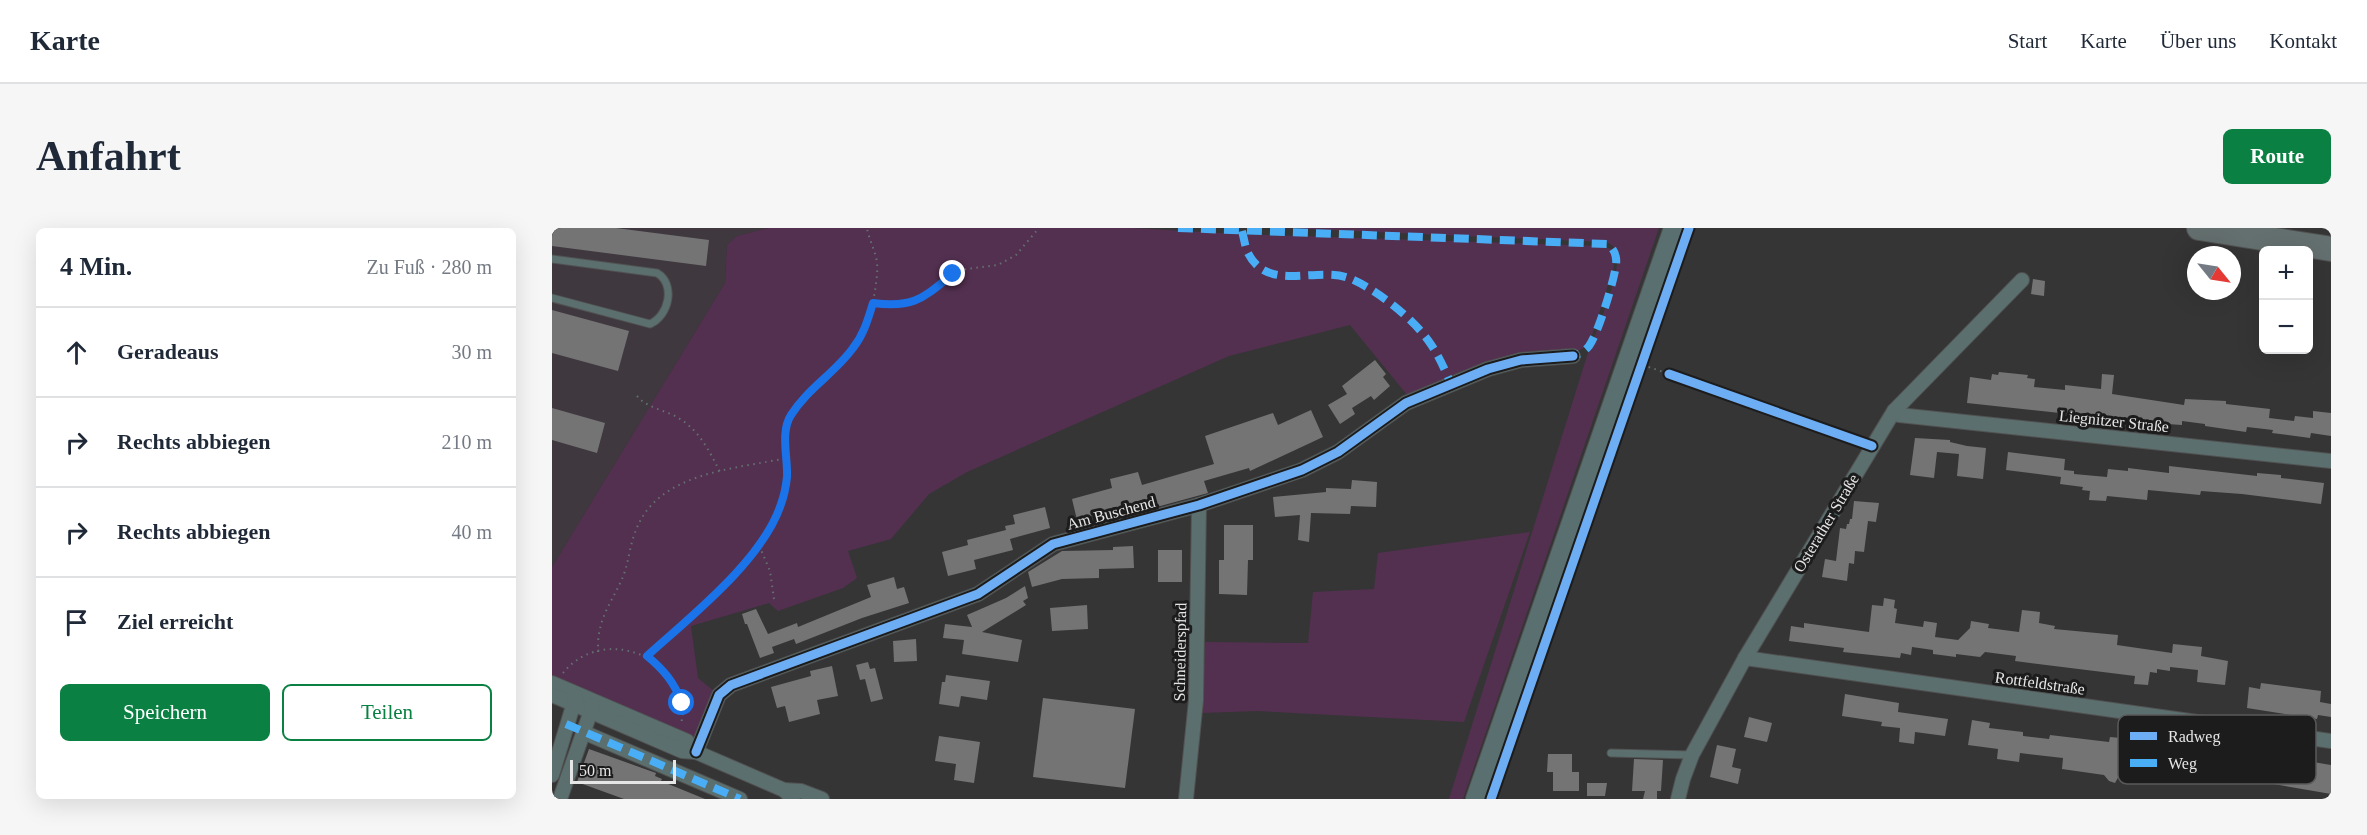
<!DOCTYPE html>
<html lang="de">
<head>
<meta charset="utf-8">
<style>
  :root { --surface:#fff; --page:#f6f6f7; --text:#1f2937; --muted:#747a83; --line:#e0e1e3; --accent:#0b8043 }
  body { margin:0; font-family:Georgia,serif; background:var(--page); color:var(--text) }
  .controls { position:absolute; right:18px; top:18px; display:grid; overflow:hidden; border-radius:9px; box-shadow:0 6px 24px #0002 }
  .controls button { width:54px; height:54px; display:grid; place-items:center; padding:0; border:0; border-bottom:2px solid var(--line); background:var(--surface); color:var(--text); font:30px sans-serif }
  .compass { position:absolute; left:1635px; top:18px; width:54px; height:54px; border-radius:50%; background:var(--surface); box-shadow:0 6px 24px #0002; rotate:120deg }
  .scale { position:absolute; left:18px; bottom:15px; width:106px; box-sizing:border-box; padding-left:6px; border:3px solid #e7e6e7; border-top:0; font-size:16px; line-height:21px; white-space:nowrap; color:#e7e6e7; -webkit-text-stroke:4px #1d1c1d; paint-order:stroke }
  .stop { position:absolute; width:18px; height:18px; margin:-14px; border:4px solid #1a73e8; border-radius:50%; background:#fff }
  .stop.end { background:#1a73e8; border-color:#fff; box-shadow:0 2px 6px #0008 }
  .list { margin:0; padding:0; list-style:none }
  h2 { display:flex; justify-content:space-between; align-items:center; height:78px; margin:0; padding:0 24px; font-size:26px }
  h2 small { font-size:20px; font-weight:400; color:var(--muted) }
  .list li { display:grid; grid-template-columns:39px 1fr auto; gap:18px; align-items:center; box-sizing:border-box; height:90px; padding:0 24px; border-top:2px solid var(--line) }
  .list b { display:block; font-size:22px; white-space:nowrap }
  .list em { font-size:20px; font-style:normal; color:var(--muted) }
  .actions { display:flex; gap:12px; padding:18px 24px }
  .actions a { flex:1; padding:14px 0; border:2px solid var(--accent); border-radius:9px; text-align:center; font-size:21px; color:var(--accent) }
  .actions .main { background:var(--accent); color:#fff }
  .icon { flex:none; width:33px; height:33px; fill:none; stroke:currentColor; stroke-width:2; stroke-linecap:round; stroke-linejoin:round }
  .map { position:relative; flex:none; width:1779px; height:571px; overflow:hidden; border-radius:9px }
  header { display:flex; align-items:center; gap:36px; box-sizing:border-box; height:84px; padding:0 30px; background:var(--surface); border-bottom:2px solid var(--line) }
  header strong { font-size:28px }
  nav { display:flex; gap:33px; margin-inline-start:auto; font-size:21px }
  .intro { display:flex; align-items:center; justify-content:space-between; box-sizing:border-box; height:144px; padding:0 36px }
  h1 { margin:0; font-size:42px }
  .button { padding:15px 27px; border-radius:9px; background:var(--accent); color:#fff; font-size:21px; font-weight:700 }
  main { display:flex; gap:36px; padding:0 36px }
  aside { flex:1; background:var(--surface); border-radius:9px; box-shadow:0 6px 24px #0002 }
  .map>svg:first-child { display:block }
</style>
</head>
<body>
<header>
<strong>Karte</strong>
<nav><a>Start</a><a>Karte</a><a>Über uns</a><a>Kontakt</a></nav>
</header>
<div class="intro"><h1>Anfahrt</h1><a class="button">Route</a></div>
<main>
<aside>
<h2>4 Min.<small>Zu Fuß · 280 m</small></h2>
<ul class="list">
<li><svg class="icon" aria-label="ahead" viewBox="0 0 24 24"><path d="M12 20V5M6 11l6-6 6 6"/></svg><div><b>Geradeaus</b></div><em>30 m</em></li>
<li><svg class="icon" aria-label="right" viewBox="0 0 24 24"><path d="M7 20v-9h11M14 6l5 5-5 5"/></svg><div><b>Rechts abbiegen</b></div><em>210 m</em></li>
<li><svg class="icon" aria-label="right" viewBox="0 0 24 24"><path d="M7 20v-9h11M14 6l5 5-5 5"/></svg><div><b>Rechts abbiegen</b></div><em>40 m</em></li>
<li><svg class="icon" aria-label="arrive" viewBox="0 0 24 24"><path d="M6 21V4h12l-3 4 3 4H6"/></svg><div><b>Ziel erreicht</b></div></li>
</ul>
<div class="actions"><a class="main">Speichern</a><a>Teilen</a></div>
</aside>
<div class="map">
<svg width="1779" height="571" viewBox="0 0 1779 571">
  <rect width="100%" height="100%" fill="#353535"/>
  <path fill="#3f383e" d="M0,0H216L185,8L175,17L173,55L0,339Z"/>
  <g fill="#533050">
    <path d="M216,0H581L685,6L1050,18L1059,21L1062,38L1037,117L1026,123L1007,124L856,168L798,97L677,128L415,244L377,266L339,311L296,323L305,350L291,360L226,383L217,375L139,398L146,450L163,464L142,510L0,452V339L173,55L175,17L185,8Z"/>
    <path d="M731,0H1107L911,571H897L1034,131C1042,109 1069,47 1065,26C1064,21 1061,18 1057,15L1051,14Z"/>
    <path d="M978,304L912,494L706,483L650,485L653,414L756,415L761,364L822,361L826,325Z"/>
  </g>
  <g fill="#757475">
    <path d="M0,0H64L157,12L154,38L0,18Z"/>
    <path d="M1481,51L1493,53L1492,68L1479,66Z"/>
    <path d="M0,82L77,103L66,143L0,125Z"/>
    <path d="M823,132L834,146L831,149L838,158L822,172L819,168L800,180L803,186L788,196L776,177L795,166L790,158Z"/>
    <path d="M1447,144L1476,147L1475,150L1483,151L1482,159L1513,162V157L1549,161L1550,146L1562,147L1560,166L1632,177L1633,171L1674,173V176L1718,181L1717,190L1742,193L1743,188L1761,190V183L1779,185V208L1759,205L1758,210L1720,205L1721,202L1695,199L1694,204L1653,198V196L1630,193V197L1601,195L1415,175L1418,149L1439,152L1440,146L1446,147Z"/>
    <path d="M0,180L53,195L45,225L0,212Z"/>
    <path d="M759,182L771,209L698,243L697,240L652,253L656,265L601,280L600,277L555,288L553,284L525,292L520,271L560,260L558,251L586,244L590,257L662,236L653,208L721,185L726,197Z"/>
    <path d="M1363,210L1398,212V214L1415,218L1434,220L1431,251L1405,248L1407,226L1385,224L1382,250L1358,247Z"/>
    <path d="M1456,224L1513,231L1512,242L1522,243V246L1555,249L1556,241L1576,243V240L1617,245V238L1705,248V245L1729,247V250L1772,255L1769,276L1690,266L1649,263L1648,267L1596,262L1595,272L1555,268L1554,273L1537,272L1538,263L1530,262L1531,259L1508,256L1509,249L1454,242Z"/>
    <path d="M800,252L825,254L824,279L799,278L798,286L759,285L757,314L746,312L748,287L723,289L721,269L774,264V260L799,261Z"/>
    <path d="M1302,273L1327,275L1324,294L1316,293L1312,324L1303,323L1302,336L1297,335L1295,353L1270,349L1273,331L1284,333L1288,300L1294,301L1295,296H1297L1298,291H1300Z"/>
    <path d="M493,279L498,300L458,311L461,322L422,332L424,341L396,348L390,324L416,317L415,312L454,302L453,298L463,296L461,287Z"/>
    <path d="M672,297H701V332H696L695,367L667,366V332H672Z"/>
    <path d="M581,318L582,340L547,341V350L510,351L480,359L476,344L510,323L561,322V319Z"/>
    <rect x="606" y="322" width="24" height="32"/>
    <path d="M342,349L345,361L352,359L357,375L310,390L244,416L242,411L220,419L222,425L208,430L195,396H193L190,386L204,381L216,406L245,395L246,399L319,369L315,357Z"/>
    <path d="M473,358L476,370L471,373L474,377L430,404L470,412L466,434L410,426L412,412L391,410L393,396L420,399L415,387L454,370Z"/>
    <path d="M1332,370L1343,372L1342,380L1345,381L1343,395L1371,399L1372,393L1385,395L1383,409L1406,412L1418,400L1419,393L1437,396L1436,400L1467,404L1470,382L1488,384L1487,395L1503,398L1502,401L1566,407L1565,417L1620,425L1621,416L1650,419L1649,428L1676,433L1673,457L1645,454L1646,442L1618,439V443L1605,441V445L1598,444L1596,457L1582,456L1583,448L1463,433L1464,428L1433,424L1428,429L1404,426V429L1381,426V422L1360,419L1359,427L1349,425L1348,430L1291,424L1292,420L1237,413L1239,398L1252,400V395L1317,404L1320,377L1331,378Z"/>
    <path d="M535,377L536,401L500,403L498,380Z"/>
    <path d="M364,411L365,433L342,434L341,413Z"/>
    <path d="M316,434L318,441L323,440L331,471L319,474L313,451L308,452L304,437Z"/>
    <path d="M280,438L286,468L265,472L268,486L237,494L233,478L225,480L219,459L259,448L258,443Z"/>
    <path d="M394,447L438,453L435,472L409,468L407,479L387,476L390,454H393Z"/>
    <path d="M1709,455L1769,463L1768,474L1779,476V489L1766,487L1765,491L1695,480L1697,459L1708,461Z"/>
    <path d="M1293,466L1347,475L1346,484L1396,491L1393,508L1363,504L1362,516L1347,514L1348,500L1329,498L1330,494L1290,488Z"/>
    <path d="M491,470L583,481L573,560L481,549Z"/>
    <path d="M1197,489L1220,495L1215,514L1192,509Z"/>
    <path d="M1420,492L1438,495L1437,500L1471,504V508L1497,511L1498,507L1557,514L1558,509L1569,510L1570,506L1602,510L1601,516L1623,519L1624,508L1663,514L1662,518L1668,519L1666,536L1654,535L1655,531L1632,527L1631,532L1622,531L1620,546L1598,543L1599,531L1570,527L1568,546L1563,555L1557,553L1552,547L1510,541L1511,530L1468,525L1467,534L1445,531L1446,521L1416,517Z"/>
    <path d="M387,508L428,514L422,555L402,552L404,536L383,533Z"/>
    <path d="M1165,517L1184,521L1180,539L1189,541L1186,556L1158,549Z"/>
    <path d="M37,521L104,545L103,548L110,551L109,553L153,571H72L25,554Z"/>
    <path d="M1689,522L1761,532V534L1779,537V566L1704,553L1705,547L1686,545Z"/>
    <path d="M996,526H1020V544H1027V563H1001V544H995Z"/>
    <path d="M1082,531L1111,532L1109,563H1105V571H1091L1093,563H1080Z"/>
    <path d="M1035,555H1055L1053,568H1035Z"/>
  </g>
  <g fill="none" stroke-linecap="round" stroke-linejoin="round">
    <defs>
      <g id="lane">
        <path d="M0,31L105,45C124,56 117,88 98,96L0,70"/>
        <path d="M1059,525L1140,527"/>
      </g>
      <g id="street">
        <path d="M1342,183L1347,187L1779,233"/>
        <path d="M1193,430L1779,513"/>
        <path d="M0,455L135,513L144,524"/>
        <path d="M0,467L130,523L144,524L232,562L241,571"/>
        <path d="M31,504L188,571"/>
        <path d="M144,524L167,467L179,457L426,366L501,316L647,277L750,242L786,224L854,175L936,141L969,132L1021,128"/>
        <path d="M0,547L24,468"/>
        <path d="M232,562L249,563L270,571"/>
        <path d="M8,571L41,477"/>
        <path d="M634,571L644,472L647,277"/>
        <path d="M1126,571L1131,551L1140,527L1193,430L1342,183L1470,52"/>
      </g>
      <path id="secondary" d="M923,571L1121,0"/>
      <path id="highway" d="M1647,0L1779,21"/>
    </defs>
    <use href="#lane" stroke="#515151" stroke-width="9"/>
    <use href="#street" stroke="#515151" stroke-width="16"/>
    <use href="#secondary" stroke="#515151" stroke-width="20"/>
    <use href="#highway" stroke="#515151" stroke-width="26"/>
    <g stroke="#647070" stroke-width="2" stroke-dasharray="1.5 4.5" stroke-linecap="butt">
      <path d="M321,75L342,78L362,74L401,46L414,41L446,37L464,27L487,0"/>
      <path d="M1091,137L1117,146"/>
      <path d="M85,168C94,179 111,182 123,188C146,200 157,222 168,244"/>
      <path d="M222,371L218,343L207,317C220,296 233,274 235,249C236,230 230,208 237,190C245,172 263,158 277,145C303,122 317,97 323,63C324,54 326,45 325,35C324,24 317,12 315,0"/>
      <path d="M46,424C46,417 46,408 48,401C52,381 65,365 72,346C77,332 78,316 84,302C106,244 183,241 235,230"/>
      <path d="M95,428L169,360L207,317"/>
      <path d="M11,445C44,404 108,419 126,465C131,476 133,486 128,497"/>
    </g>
    <use href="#lane" stroke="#5a6f6e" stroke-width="7"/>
    <use href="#street" stroke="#5a6f6e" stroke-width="14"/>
    <use href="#secondary" stroke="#5a7070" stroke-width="18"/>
    <use href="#highway" stroke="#64706f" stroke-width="24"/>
    <g stroke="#49aef6" stroke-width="8" stroke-dasharray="15 8" stroke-linecap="butt">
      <path d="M626,0L1056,16C1063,22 1065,29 1064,37C1062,53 1046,106 1037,118C1033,123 1027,126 1021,128"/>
      <path d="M690,3C692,10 693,19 696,25C716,65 764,38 797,50C824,61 862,91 878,115C887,128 893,142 899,156"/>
      <path d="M14,496L188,571"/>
    </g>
    <defs>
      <g id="cycleway">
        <path d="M1117,146L1320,218"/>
        <path d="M144,524L167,467L179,457L426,366L501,316L647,277L750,242L786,224L854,175L936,141L969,132L1021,128"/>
        <path d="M939,571L1137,0"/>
      </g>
    </defs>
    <use href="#cycleway" stroke="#1d1c1d" stroke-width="13"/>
    <use href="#cycleway" stroke="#6dadf4" stroke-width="9"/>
  </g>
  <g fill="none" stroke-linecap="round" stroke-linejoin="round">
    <path stroke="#1a73e8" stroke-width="8" d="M130,475C122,454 112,442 95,428C138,389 211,332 229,276C232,268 234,258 235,249C236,230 228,204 239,187C256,160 283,145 301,120C312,106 316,91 321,75C362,80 370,71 401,46"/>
  </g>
  <g text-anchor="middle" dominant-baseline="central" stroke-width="6" stroke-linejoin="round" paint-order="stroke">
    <g font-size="16" fill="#e7e6e7" stroke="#1d1c1d">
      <text transform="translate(1562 193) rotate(6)">Liegnitzer Straße</text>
      <text transform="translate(559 285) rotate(-15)">Am Buschend</text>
      <text transform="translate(1274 295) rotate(-59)">Osterather Straße</text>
      <text transform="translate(628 424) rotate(-89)">Schneiderspfad</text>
      <text transform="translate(1488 455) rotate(8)">Rottfeldstraße</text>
    </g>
  </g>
  <rect x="1566" y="487" width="198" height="69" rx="9" fill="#1d1c1d" stroke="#5a595a" stroke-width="1.5"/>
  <rect x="1578" y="504" width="27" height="8" fill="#6dadf4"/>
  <rect x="1578" y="531" width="27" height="8" fill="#49aef6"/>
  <g font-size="16" fill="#e7e6e7">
    <text x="1616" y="514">Radweg</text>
    <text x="1616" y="541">Weg</text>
  </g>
</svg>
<div class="controls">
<button>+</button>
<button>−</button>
</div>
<svg class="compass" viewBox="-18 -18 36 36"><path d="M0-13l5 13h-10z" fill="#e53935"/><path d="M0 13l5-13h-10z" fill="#747a83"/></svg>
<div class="scale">50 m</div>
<div class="stop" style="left:130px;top:475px"></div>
<div class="stop end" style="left:401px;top:46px"></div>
</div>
</main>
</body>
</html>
